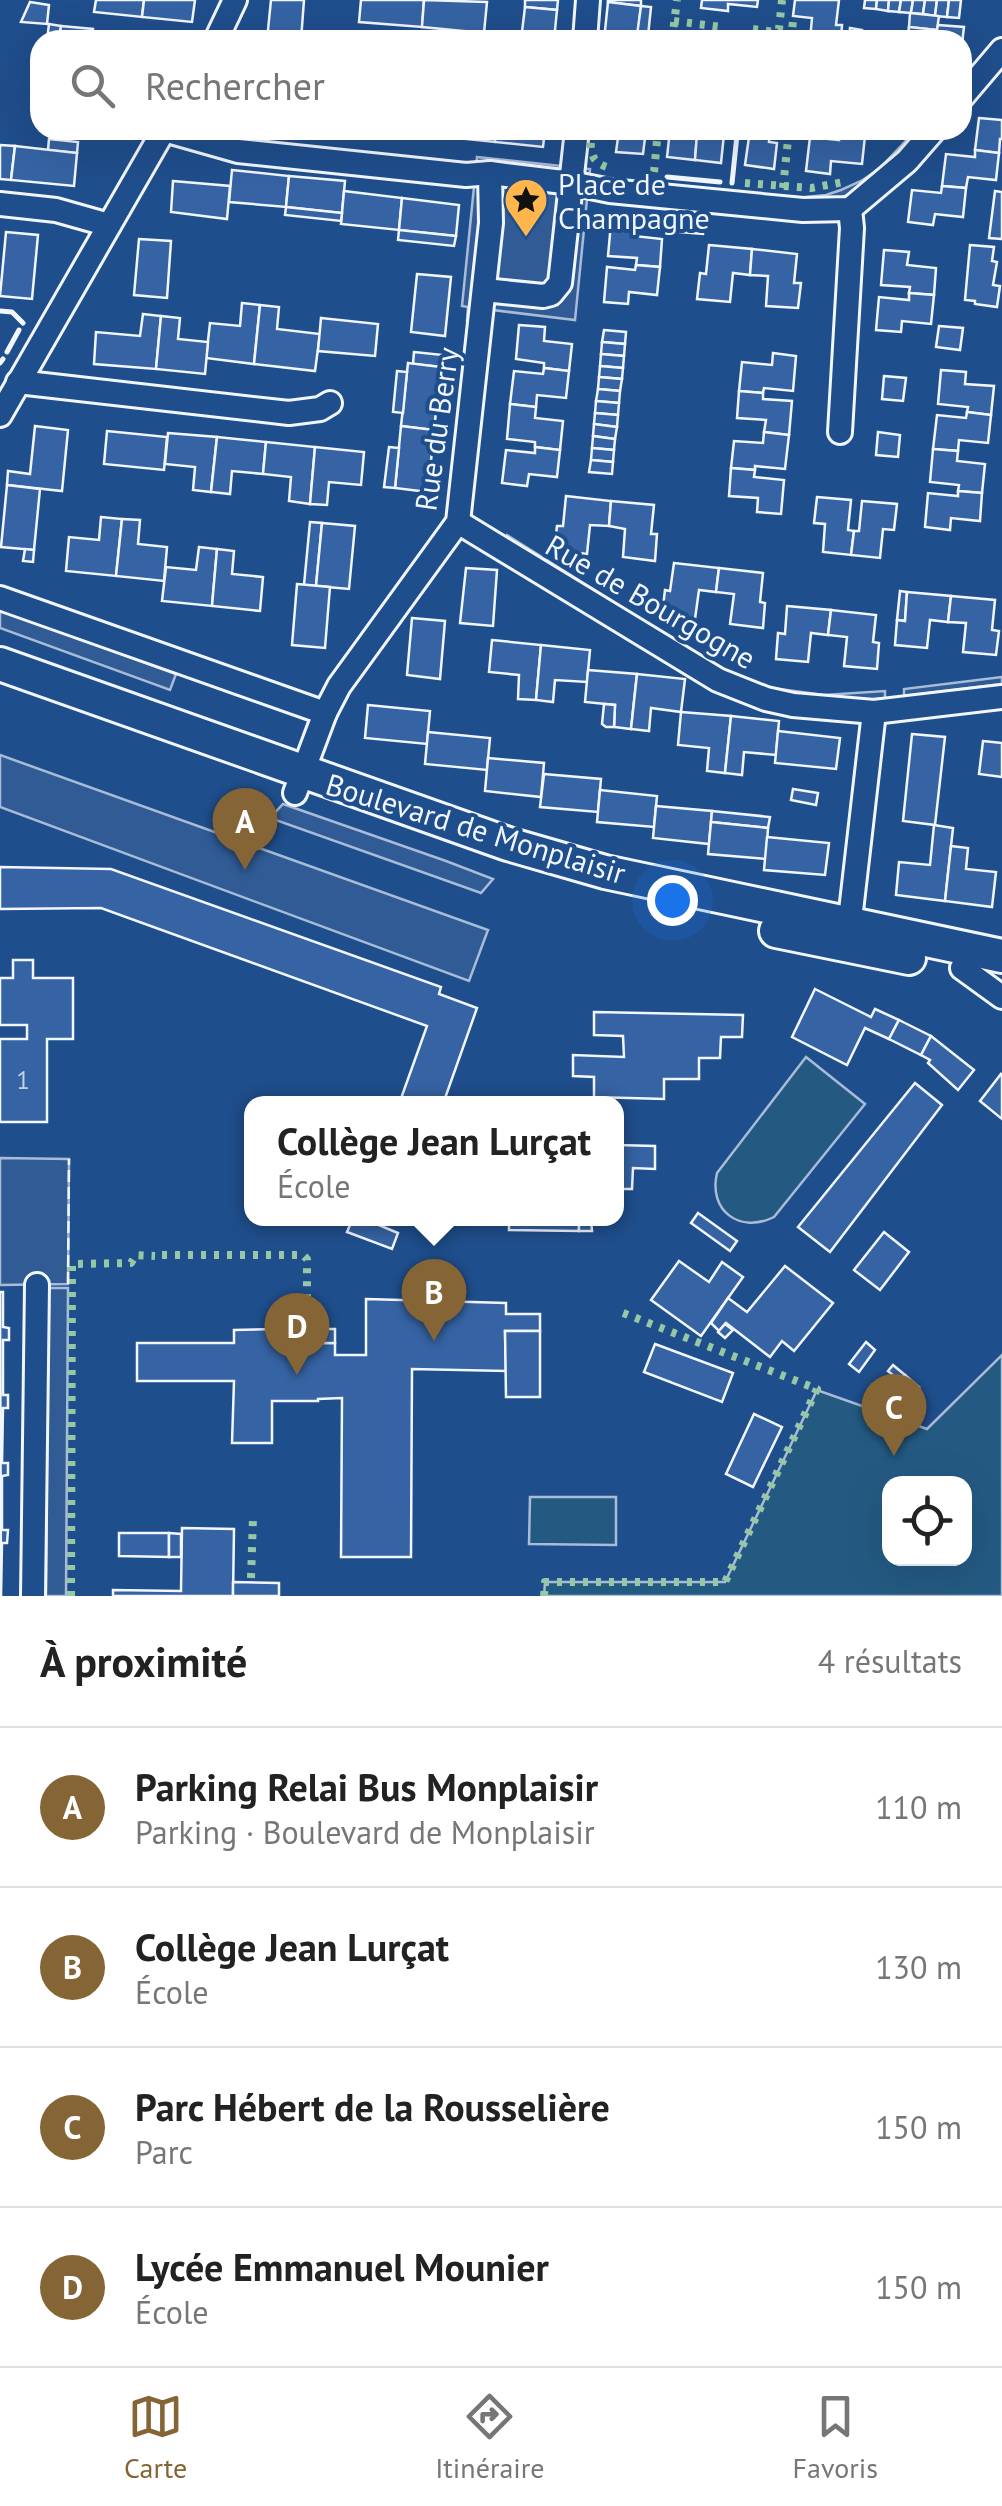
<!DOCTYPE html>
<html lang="fr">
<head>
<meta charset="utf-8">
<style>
  :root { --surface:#fff; --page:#f2f2f2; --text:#222; --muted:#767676; --line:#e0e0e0; --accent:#856535 }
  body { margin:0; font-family:"PT Sans",sans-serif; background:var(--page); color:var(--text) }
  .controls { position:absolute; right:30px; bottom:30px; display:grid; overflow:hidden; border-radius:20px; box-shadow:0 10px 40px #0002 }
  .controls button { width:90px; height:90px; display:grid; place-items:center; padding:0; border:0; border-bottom:2px solid var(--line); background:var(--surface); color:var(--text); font:50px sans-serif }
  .you { position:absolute; left:672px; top:900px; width:35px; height:35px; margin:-25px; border:8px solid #fff; border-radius:50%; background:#1a73e8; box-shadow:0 0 0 15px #1a73e833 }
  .badge { display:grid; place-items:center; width:65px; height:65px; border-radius:50%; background:var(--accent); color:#fff; font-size:32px; font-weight:700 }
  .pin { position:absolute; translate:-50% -82px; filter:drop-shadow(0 2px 5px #0008) }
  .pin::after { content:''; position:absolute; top:52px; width:35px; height:30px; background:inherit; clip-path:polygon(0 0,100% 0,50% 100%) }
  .popup { position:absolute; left:244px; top:1096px; width:380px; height:130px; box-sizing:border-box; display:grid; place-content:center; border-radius:20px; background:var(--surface); filter:drop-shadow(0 2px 8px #0005); font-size:32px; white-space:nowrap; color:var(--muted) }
  .popup b { font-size:38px; color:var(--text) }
  .popup::after { content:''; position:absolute; left:50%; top:100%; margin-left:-20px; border:20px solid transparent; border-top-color:var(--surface) }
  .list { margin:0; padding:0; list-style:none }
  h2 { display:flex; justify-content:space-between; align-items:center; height:130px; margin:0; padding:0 40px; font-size:42px }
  h2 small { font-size:32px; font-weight:400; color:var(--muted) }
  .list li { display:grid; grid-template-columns:65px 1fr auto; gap:30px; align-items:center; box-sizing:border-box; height:160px; padding:0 40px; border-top:2px solid var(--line) }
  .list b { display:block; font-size:38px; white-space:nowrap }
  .list p { margin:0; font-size:32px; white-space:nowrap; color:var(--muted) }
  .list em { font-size:32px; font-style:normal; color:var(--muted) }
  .icon { flex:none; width:55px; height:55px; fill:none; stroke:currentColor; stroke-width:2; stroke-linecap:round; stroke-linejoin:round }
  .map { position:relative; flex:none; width:1002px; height:1596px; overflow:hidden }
  .search { position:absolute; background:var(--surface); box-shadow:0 10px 40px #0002; left:30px; right:30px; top:30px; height:110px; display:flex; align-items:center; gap:25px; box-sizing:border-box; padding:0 35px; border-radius:30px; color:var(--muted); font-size:38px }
  .sheet { height:770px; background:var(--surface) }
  nav { display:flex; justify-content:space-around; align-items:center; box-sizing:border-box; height:140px; border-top:2px solid var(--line); background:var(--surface); font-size:28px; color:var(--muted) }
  nav a { display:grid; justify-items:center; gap:5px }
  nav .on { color:var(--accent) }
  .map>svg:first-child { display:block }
</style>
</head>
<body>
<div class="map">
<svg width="1002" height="1596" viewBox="0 0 1002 1596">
  <rect width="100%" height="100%" fill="#1f4e8c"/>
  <g fill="#245a82" stroke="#a8bbd7" stroke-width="2.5" fill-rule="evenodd">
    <path d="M806,1057L865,1104L774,1217C740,1234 708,1211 717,1173Z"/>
    <path d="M1002,1355V1596H544L545,1582H725L817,1390L927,1429ZM890,1484H964V1558H890Z"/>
    <path d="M530,1497H616V1545L529,1544Z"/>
  </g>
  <g fill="#305b95" stroke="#a8bbd7" stroke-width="2.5">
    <path d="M916,130H925L862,188L843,197L821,203L736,198V192L796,198L826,195L841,190L861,181L879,169Z"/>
    <path d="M477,157L590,169L575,320L476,308L474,322L467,321L468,307L462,306Z"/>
    <path d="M507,535L714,665L743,678L772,688L824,695L885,691V698L838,703L758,692L503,542Z"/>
    <path d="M0,610L176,674L170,690L0,628Z"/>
    <path d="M1002,677V684L904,696V689Z"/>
    <path d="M0,755L488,930L469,981L0,807Z"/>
    <path d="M283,804L446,861L493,879L481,893L270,818Z"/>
    <path d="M0,1158L69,1159L68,1284L0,1285Z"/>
    <path d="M48,1288H68L66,1596H46Z"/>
  </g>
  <g fill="#3563a3" stroke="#f2f6ff" stroke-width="2.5">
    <path d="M96,0H144L142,17L94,12Z"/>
    <path d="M144,0H195L192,22L142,17Z"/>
    <path d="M271,0H304L301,40H267Z"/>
    <path d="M361,0H424L422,27L359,22Z"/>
    <path d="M424,0L487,2L484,33L422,27Z"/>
    <path d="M525,0H558L557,10L525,7Z"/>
    <path d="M608,0H641V6L608,2Z"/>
    <path d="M702,0H758L757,7L728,4V11L701,8Z"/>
    <path d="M795,0H839L836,25H842L841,40H810L812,18L793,16Z"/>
    <path d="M865,0H877L876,9L864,8Z"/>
    <path d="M877,0H889L888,11L876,9Z"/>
    <path d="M889,0H901L899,12L888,11Z"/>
    <path d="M901,0H913L911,13L899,12Z"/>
    <path d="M913,0H925L923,14L911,13Z"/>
    <path d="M925,0H937L935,16L923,14Z"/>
    <path d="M937,0H949L947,17L935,16Z"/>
    <path d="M949,0H961L959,18L947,17Z"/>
    <path d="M30,2L49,5L47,24L21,22Z"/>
    <path d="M608,2L641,6L637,40H604Z"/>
    <path d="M641,6L651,7L648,36L637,35Z"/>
    <path d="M525,7L557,10L554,40H521Z"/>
    <path d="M910,13L939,16L937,30L909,27Z"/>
    <path d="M49,24L61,26L59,40H47Z"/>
    <path d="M938,25L964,27L962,44V40H907L909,27L937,30Z"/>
    <path d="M61,26L93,29L92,40H59Z"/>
    <path d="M850,28L862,30L861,40H849Z"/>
    <path d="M979,118L1002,120V139H1000L999,153L975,150Z"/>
    <path d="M398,130H447L446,137L398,132Z"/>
    <path d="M447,130H496L495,142L446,137Z"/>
    <path d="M496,130H545L543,147L495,142Z"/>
    <path d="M619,130H646L643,154L616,152Z"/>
    <path d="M670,130H693L692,133L697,134L695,160L667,157Z"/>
    <path d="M705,130H738L737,135L724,134L721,163L695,160L697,134L705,135Z"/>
    <path d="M738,130H770L769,142L777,143L774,169L745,165L749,137L737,135Z"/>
    <path d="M839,130H866L865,136L839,132Z"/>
    <path d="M839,132L865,136L862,164L831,161L830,174L806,171L810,137L839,140Z"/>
    <path d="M49,139L78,142L77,153L48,150Z"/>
    <path d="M0,145L15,146L11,180L0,179Z"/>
    <path d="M15,146L77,153L74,186L11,180Z"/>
    <path d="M975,150L999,153L996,180L968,177L966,188L942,186L946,154L975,157Z"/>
    <path d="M232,170L289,176L286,207L229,202Z"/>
    <path d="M289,176L345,181L342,213L286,207Z"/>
    <path d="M173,181L230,186L227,219L171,212Z"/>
    <path d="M942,186L966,188L963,217L935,214L933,225L908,222L912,190L941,193Z"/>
    <path d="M344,191L402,198L399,230L341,224Z"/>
    <path d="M995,191L1002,192V239L989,238Z"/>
    <path d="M402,198L459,205L456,236L399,230Z"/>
    <path d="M286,207L342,213L341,221L285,215Z"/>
    <path d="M670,208L705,212L703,234L668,231Z"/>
    <path d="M611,223L636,225L634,236L662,239L660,267L636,265L637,258L608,256Z"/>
    <path d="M399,230L456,236L454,246L398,240Z"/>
    <path d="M6,232L38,235L32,299L0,296Z"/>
    <path d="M139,239L171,241L167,298L134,295Z"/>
    <path d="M709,245L752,249L750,275L733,273L730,302L697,299L700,273L706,274Z"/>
    <path d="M970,245L994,247L992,261L997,262L993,285L1000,286L997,307L975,304V301L965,300Z"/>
    <path d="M752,249L797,254L794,283H801L798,308L766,306L768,276L750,275Z"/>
    <path d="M884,250L909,252L907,265L936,268L934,295L909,293L910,287L881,285Z"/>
    <path d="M636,265L660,267L657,295L629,292L628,304L604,302L607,267L635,270Z"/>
    <path d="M417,274L451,277L445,336L411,332Z"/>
    <path d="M909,293L934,295L931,324L902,321L901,332L876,330L879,297L909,300Z"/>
    <path d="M242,303L260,305L254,364L206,358L210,323L240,326Z"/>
    <path d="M260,305L279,307L277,329L320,334L315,371L254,364Z"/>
    <path d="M143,314L161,316L156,369L94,364L96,332L140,336Z"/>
    <path d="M161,316L180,318L178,339L208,342L205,374L156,369Z"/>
    <path d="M321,318L378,324L375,356L318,351Z"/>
    <path d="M519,325L545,327L544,341L572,344L569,371L544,368V363L516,359Z"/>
    <path d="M939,326L963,328L960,350L936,347Z"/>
    <path d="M604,330L626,332L625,344L602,342Z"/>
    <path d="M602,342L625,344L624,356L601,354Z"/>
    <path d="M414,352L443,355L441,367L413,364Z"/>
    <path d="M773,353L796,356L793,391L764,388L763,393L739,391L742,362L772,365Z"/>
    <path d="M601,354L624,356L623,368L600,366Z"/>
    <path d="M408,363L441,367L434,430L401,426Z"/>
    <path d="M600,366L623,368L622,379L599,377Z"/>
    <path d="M544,368L569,371L566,398L537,395L536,407L510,404L514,371L543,374Z"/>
    <path d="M941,370L966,372L965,384L994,386L991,415L967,412L968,407L938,404Z"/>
    <path d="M397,371L407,372L403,413L393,412Z"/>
    <path d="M884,376L906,378L903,401L882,399Z"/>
    <path d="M599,377L622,379L620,391L598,389Z"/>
    <path d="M598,389L620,391L619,403L596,401Z"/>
    <path d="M739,391L763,393V399L792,401L789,435L764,432L766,420L737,418Z"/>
    <path d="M596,401L619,403L618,415L595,413Z"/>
    <path d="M510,404L536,407L535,418L563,421L560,450L535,447V442L507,439Z"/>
    <path d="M967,412L991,415L988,443L959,440L958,451L933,449L937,415L966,418Z"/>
    <path d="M595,413L618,415L617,427L594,424Z"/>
    <path d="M594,424L617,427L615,439L593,436Z"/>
    <path d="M35,426L68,430L62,491L7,485L8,471L30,474Z"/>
    <path d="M401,426L434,430L428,492L395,488Z"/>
    <path d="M107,431L167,437L164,470L104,464Z"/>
    <path d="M764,432L789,435L785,469L755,466V470L731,468L734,441L763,443Z"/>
    <path d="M878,432L900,435L898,457L876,455Z"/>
    <path d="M168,433L217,437L211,492L193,490L195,467L165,464Z"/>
    <path d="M593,436L615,439L614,450L592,448Z"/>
    <path d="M217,437L266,442L263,474L232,471L230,494L211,492Z"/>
    <path d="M266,442L315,447L310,504L289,501L291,477L263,474Z"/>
    <path d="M315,447L364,452L361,485L329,482L327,505L310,504Z"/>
    <path d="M389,447L399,448L395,488L384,487Z"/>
    <path d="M535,447L560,450L557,477L529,474L527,486L502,483L506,450L535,453Z"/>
    <path d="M592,448L614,450L613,462L591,460Z"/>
    <path d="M933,449L958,451L957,461L985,464L982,493L958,491L959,485L930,482Z"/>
    <path d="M591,460L613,462L612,474L589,472Z"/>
    <path d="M731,468L755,470L754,477L784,480L781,514L757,512L758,498L729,496Z"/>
    <path d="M7,485L40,489L34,550L1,547Z"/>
    <path d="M958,491L982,493L980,521L951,518L950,530L925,527L928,493L958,496Z"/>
    <path d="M566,496L611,501L609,526L590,525L587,554L554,550L557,526H563Z"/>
    <path d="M817,497L851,500L848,530L854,531L851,555L823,552L825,524L814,523Z"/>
    <path d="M611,501L654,505L651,534H657L655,561L623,557L625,529L609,526Z"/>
    <path d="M862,501L897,504L894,530L883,529L880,558L851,555L854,531H859Z"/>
    <path d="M101,517L122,519L116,576L66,571L69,537L99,540Z"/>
    <path d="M122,519L140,520L138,544L167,547L164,581L116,576Z"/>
    <path d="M310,522L322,523L316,586L304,585Z"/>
    <path d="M322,523L355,526L349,589L316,586Z"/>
    <path d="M199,547L217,549L212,606L162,601L166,567L196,570Z"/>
    <path d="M25,549L34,550L33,562L23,561Z"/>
    <path d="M217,549L234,551L232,574L263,577L260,611L212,606Z"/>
    <path d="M674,563L719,568L716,592L699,590L695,619L662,615L665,590L670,591Z"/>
    <path d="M466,568L497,570L493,626L460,623Z"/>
    <path d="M719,568L763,573L760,602L765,603L763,628L730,624L734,594L716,592Z"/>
    <path d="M297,584L330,587L325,648L292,645Z"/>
    <path d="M900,591L907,592L905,621L897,620Z"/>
    <path d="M907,592L951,596L948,622L930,620L927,648L895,645L897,620L905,621Z"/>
    <path d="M951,596L995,600L992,630L999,631L996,655L963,652L966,623L948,622Z"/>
    <path d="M787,606L831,610L828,635L811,633L808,662L776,659L778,633L785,634Z"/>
    <path d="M831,610L876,615L873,642L879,643L877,669L844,666L847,637L828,635Z"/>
    <path d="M412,618L445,621L440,679L407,675Z"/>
    <path d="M492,640L541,645L536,700L518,699L519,675L489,672Z"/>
    <path d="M541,645L590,650L587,682L555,680L553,702L536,700Z"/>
    <path d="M588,670L637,674L631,729L614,727L615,705L585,702Z"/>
    <path d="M637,674L685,679L681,712L651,708L649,731L631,729Z"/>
    <path d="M604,704L615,705L614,727H606L602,724Z"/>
    <path d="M368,705L430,711L427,744L365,738Z"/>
    <path d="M681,712L731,716L725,773L707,771L709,748L678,745Z"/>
    <path d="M731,716L779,721L776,755L744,752L742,775L725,773Z"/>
    <path d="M778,731L840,738L836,769L775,763Z"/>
    <path d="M428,732L490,738L487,770L425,764Z"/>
    <path d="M912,734L945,737L935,825L903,821Z"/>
    <path d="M983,741L1002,743V777L979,774Z"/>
    <path d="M488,758L544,763L541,797L485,791Z"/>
    <path d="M544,774L601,779L598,812L540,807Z"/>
    <path d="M793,789L818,793L816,805L791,800Z"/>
    <path d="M600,790L657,796L654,827L597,822Z"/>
    <path d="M656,806L712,811L709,844L653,838Z"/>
    <path d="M712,811L770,817L768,828L711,822Z"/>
    <path d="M711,822L768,828L766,859L708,854Z"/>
    <path d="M934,825L953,828L945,901L896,895L899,862L930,865Z"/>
    <path d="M767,837L829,843L825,875L764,870Z"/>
    <path d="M951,846L968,848L966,869L996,872L992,907L945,901Z"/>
    <path d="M0,867L111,869L441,987L439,994L477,1008L443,1104H399L427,1026L101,908L0,909Z"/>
    <path d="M13,960H33V978H73V1039H47V1122H0V1039H27V1025H0V978H13Z"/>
    <path d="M815,989L871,1017L875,1009L899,1020L889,1039L865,1028L847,1065L792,1037Z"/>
    <path d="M594,1012L743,1015L742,1037H721L720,1058H699V1079H664V1099L594,1097V1077L573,1076V1055L624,1057L623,1036L594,1035Z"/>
    <path d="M899,1020L931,1036L921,1055L889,1039Z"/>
    <path d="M931,1036L974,1070L958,1090L928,1063L930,1060L921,1055Z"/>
    <path d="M1001,1074L1002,1075V1119L980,1101Z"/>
    <path d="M915,1083L942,1105L830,1252L798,1227Z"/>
    <path d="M616,1145L655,1146V1169L633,1168L632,1189H616Z"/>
    <path d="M698,1213L737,1241L730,1251L691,1223Z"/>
    <path d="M353,1218H362L398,1233L392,1249L347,1232Z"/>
    <path d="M509,1218H579V1231L509,1230Z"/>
    <path d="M579,1218H591L592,1231H579Z"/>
    <path d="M884,1232L909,1252L880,1290L854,1270Z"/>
    <path d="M679,1261L709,1282L722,1262L743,1277L701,1336L651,1300Z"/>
    <path d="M785,1266L833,1303L794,1351L782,1341L770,1357L726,1323L719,1331L711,1323L728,1298L747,1312Z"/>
    <path d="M0,1292H3V1327L9,1328V1340H3V1395H8V1408H3L2,1463H8V1475L2,1476V1530H8L7,1543H2L1,1596Z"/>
    <path d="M366,1299L506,1303V1314H540V1331H505L506,1371L412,1369L411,1557H341L342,1398L318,1399V1401H272V1443H232L234,1381H137V1343H234V1330L281,1329L325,1321L324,1343H335V1355H366Z"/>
    <path d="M725,1324L733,1330L725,1338L718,1332Z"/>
    <rect x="324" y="1329" width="11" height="14"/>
    <path d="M505,1331H540V1397H506Z"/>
    <path d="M866,1342L875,1350L859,1372L849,1364Z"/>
    <path d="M655,1344L733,1373L722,1402L644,1372Z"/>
    <path d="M893,1365L905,1375L900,1381L888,1371Z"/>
    <path d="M905,1375L919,1387L904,1402L891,1389Z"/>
    <path d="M754,1414L782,1427L753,1487L726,1474Z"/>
    <path d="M182,1528L234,1529L233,1596H113V1590L181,1591Z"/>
    <path d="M119,1533H169V1557L119,1556Z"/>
    <path d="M169,1533L181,1534V1557H169Z"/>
    <path d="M233,1582L279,1583V1596H233Z"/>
  </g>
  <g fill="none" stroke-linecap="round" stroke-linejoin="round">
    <defs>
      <g id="minor">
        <path d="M216,40L235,0"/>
        <path d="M585,40L588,0"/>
        <path d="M962,97L1002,50"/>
        <path d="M0,204L56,210L109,225"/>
        <path d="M484,290L543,296L551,294L560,283L577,130"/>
        <path d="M18,382L289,413L320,409L330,403"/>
        <path d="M0,415L164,130L238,151L466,175L490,173L571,183L610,191L803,210L850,209L907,161L934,130"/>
        <path d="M840,432L852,228L850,209"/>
        <path d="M458,522L718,680L766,699L793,705L874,712L1002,697"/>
        <path d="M0,598L325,713"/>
        <path d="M295,793L325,713L339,686L458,522L491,223L490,173"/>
        <path d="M848,937L874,712"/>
        <path d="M962,968L1002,997"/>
        <path d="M33,1596L37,1285"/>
      </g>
      <g id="secondary">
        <path d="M0,664L508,844L605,872L1002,956"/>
        <path d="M776,931L909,958"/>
      </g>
    </defs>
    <use href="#minor" stroke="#f2f6ff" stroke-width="28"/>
    <use href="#secondary" stroke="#f2f6ff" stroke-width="38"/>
    <use href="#minor" stroke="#1f4e8c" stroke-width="22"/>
    <use href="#secondary" stroke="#1f4e8c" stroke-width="32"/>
    <g stroke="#97c8a6" stroke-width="8" stroke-dasharray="5 8" stroke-linecap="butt">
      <path d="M674,21L721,27"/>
      <path d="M753,29L775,32L779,29L782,0"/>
      <path d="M672,40L677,0"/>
      <path d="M791,40L793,21"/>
      <path d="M592,130C590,147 588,161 607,167"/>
      <path d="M654,172L658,130"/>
      <path d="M745,183L811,188L844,182"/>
      <path d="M783,188L789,130"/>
      <path d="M162,1255H303L307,1259V1304"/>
      <path d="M251,1578L253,1518"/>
      <path d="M71,1596L72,1264L131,1263L136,1255L155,1256"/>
      <path d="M544,1596L545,1582H725L817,1389L623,1313"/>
    </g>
    <path stroke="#f2f6ff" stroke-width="2.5" stroke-dasharray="12 5" stroke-linecap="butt" d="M68,1284L69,1159"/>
    <g stroke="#f2f6ff" stroke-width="5">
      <path d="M667,177L720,182"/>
      <path d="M732,183L737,135"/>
      <path d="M0,311L12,312L23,323"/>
      <path d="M7,352L19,330"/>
      <path d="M0,363L3,359"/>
    </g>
  </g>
  <defs>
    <symbol id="sight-pin" viewBox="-11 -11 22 30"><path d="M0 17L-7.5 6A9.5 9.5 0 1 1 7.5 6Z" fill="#ffb74d" stroke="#1f4e8c"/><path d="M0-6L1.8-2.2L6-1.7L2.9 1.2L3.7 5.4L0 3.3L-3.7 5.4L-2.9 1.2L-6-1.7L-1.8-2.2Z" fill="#111"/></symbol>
  </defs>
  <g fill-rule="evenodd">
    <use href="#sight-pin" x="501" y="175" width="50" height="68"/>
  </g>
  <g text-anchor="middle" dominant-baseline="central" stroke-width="8" stroke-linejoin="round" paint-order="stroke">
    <g font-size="25" fill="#c3d1e8">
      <text x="23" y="1080">1</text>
    </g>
    <g font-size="30" fill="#f2f6ff" stroke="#1f4e8c" text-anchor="start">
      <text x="558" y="183">Place de<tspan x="558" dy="34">Champagne</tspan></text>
    </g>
    <g font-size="30" fill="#f2f6ff" stroke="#1f4e8c">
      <text transform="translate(436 429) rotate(-82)">Rue du Berry</text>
      <text transform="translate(651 601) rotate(30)">Rue de Bourgogne</text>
      <text transform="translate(476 828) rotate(17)">Boulevard de Monplaisir</text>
    </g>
  </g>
</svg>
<div class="controls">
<button><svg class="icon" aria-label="locate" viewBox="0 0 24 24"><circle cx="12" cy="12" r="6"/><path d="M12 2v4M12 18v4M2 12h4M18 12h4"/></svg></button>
</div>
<div class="you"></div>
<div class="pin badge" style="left:245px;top:870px">A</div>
<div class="pin badge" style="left:434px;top:1341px">B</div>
<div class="popup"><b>Collège Jean Lurçat</b>École</div>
<div class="pin badge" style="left:894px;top:1456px">C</div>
<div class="pin badge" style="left:297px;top:1375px">D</div>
<div class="search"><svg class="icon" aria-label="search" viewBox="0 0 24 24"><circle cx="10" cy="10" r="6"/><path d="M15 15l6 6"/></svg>Rechercher</div>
</div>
<section class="sheet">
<h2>À proximité<small>4 résultats</small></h2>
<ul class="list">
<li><span class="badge">A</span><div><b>Parking Relai Bus Monplaisir</b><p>Parking · Boulevard de Monplaisir</p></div><em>110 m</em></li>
<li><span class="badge">B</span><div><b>Collège Jean Lurçat</b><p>École</p></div><em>130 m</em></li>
<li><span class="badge">C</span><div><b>Parc Hébert de la Rousselière</b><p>Parc</p></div><em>150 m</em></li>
<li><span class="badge">D</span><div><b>Lycée Emmanuel Mounier</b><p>École</p></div><em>150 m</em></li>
</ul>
</section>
<nav>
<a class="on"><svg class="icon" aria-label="map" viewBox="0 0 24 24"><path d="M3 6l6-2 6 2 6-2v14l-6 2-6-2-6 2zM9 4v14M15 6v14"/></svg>Carte</a>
<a><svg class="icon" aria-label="directions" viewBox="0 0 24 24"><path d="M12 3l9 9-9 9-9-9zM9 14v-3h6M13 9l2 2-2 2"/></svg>Itinéraire</a>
<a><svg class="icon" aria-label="saved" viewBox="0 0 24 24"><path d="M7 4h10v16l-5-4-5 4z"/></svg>Favoris</a>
</nav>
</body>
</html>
